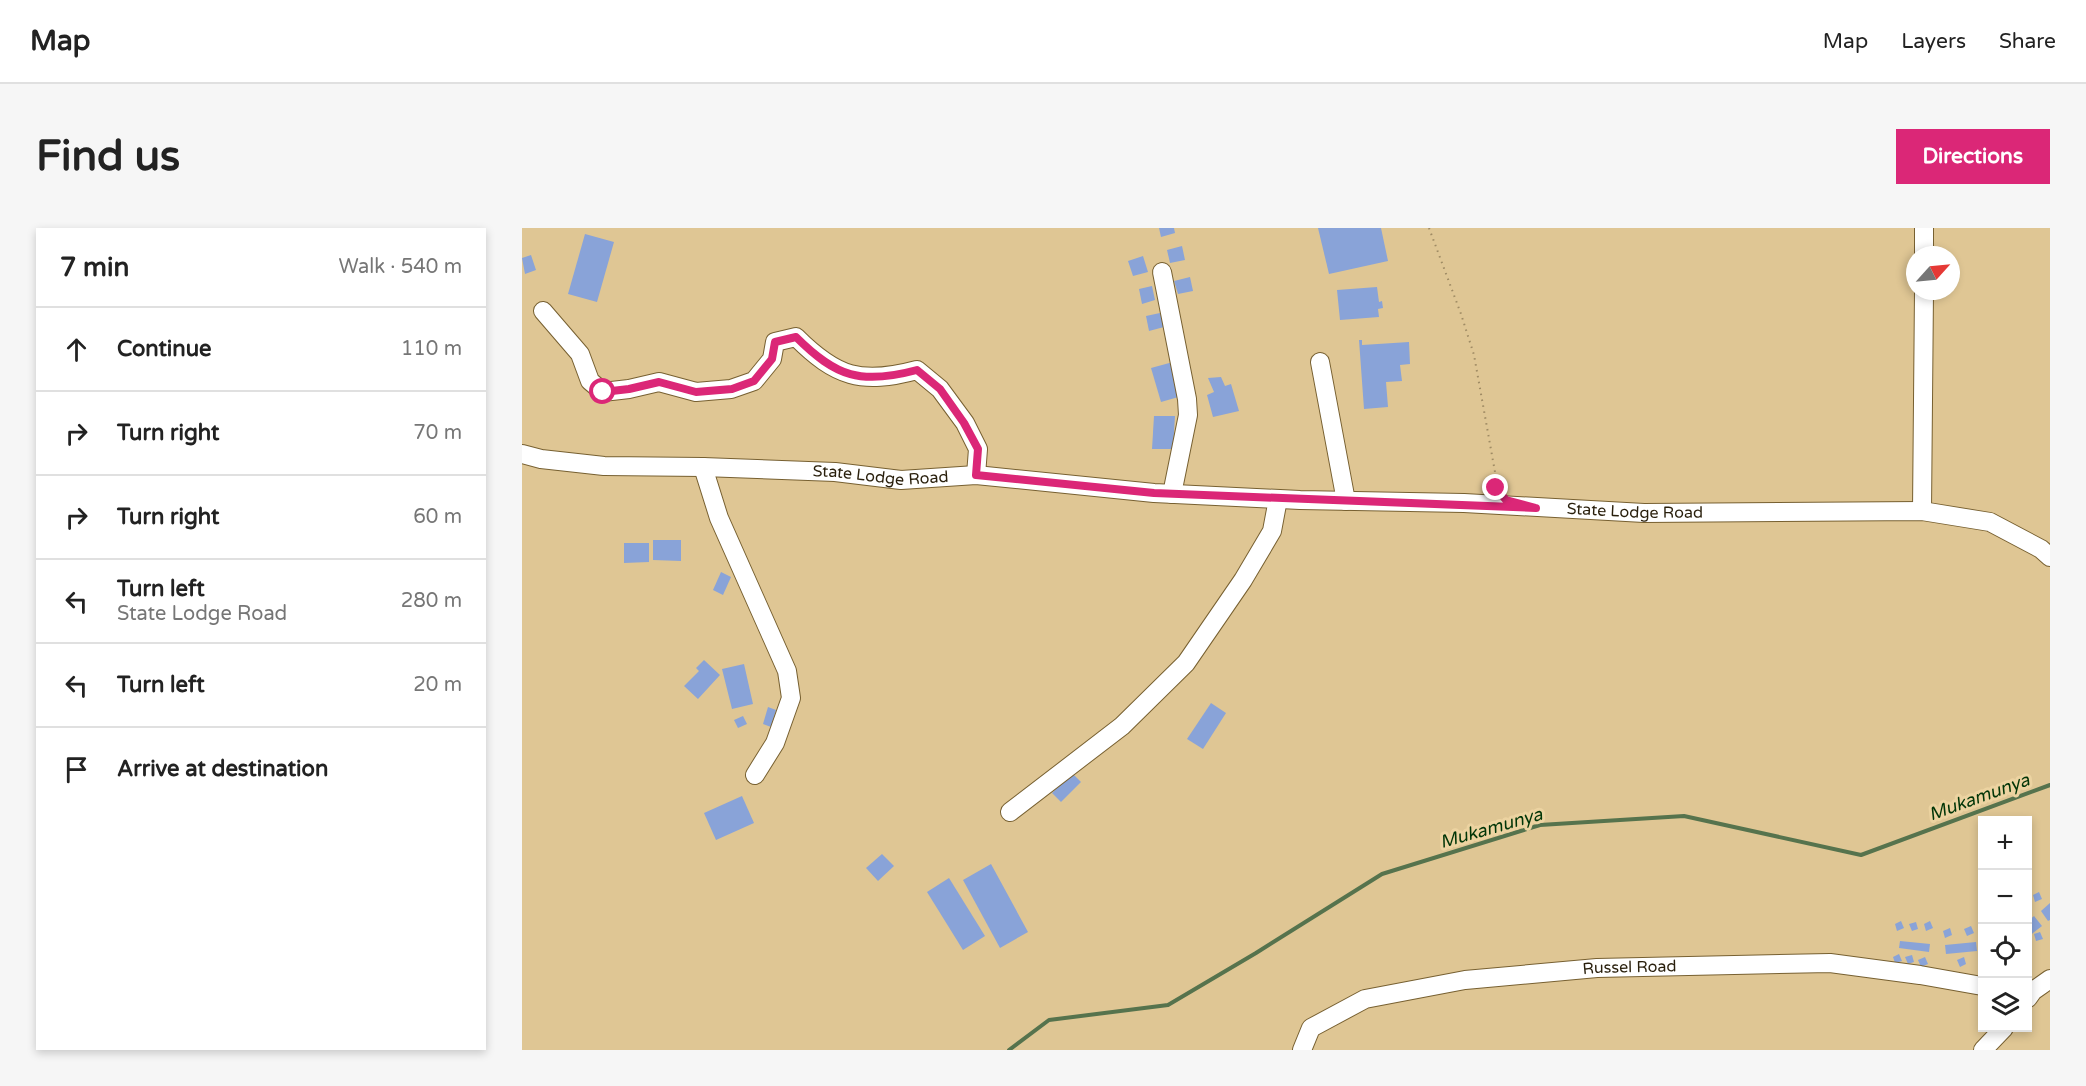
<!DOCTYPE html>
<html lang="en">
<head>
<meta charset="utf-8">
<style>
  :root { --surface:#fff; --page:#f6f6f6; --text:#222; --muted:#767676; --line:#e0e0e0; --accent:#db2777 }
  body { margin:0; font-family:"Varela Round",sans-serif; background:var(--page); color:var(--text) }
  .controls { position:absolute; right:18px; bottom:18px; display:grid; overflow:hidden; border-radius:0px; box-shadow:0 3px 9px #0003 }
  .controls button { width:54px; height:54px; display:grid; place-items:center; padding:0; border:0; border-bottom:2px solid var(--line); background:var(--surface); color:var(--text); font:30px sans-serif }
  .compass { position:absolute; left:1384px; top:18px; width:54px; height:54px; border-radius:50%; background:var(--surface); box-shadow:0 3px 9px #0003; rotate:63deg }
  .stop { position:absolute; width:18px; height:18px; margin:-14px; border:4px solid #db2777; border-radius:50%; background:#fff }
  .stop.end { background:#db2777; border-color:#fff; box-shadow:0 2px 6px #0008 }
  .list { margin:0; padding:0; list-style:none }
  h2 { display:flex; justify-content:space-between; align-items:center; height:78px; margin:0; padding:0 24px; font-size:26px }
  h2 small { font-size:20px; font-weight:400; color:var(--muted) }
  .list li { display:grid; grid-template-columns:39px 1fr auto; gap:18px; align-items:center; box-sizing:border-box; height:84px; padding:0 24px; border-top:2px solid var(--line) }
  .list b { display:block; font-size:22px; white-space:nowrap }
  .list p { margin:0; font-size:20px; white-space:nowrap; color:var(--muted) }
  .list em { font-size:20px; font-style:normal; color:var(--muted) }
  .icon { flex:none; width:33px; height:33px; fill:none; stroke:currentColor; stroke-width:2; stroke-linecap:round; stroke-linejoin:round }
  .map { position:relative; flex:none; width:1528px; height:822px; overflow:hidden; border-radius:0px }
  header { display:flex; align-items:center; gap:36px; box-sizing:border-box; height:84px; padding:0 30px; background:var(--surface); border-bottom:2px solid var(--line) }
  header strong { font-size:28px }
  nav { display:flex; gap:33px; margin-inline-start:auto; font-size:21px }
  .intro { display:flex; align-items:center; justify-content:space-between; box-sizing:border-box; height:144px; padding:0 36px }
  h1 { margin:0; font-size:42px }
  .button { padding:15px 27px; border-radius:0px; background:var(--accent); color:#fff; font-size:21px; font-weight:700 }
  main { display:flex; gap:36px; padding:0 36px }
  aside { flex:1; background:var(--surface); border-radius:0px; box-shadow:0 3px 9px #0003 }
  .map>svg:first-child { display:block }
</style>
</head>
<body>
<header>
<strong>Map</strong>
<nav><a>Map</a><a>Layers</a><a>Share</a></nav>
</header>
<div class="intro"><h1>Find us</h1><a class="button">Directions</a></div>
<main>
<aside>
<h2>7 min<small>Walk · 540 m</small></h2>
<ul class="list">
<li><svg class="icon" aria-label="ahead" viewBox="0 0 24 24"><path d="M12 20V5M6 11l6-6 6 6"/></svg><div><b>Continue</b></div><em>110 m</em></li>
<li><svg class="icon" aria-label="right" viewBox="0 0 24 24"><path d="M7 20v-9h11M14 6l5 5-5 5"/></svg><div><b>Turn right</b></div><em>70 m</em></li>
<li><svg class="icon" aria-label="right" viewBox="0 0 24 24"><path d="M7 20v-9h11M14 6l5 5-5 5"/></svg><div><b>Turn right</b></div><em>60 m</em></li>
<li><svg class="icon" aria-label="left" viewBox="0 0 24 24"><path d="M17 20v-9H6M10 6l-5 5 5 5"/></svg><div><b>Turn left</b><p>State Lodge Road</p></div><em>280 m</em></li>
<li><svg class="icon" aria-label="left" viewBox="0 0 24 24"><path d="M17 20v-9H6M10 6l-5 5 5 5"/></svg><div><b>Turn left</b></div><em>20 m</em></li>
<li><svg class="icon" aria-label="arrive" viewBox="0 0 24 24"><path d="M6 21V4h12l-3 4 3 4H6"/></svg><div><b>Arrive at destination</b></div></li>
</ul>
</aside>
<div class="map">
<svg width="1528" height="822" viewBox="0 0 1528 822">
  <rect width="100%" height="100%" fill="#dfc694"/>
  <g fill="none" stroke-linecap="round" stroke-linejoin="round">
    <path stroke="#56734d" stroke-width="4" d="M487,822L527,792L646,777L734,725L860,646L1018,597L1162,588L1339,627L1528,557"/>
  </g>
  <g fill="#89a3d8">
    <path d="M637,0H652L653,5L639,9Z"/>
    <path d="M796,0H859L866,33L807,46Z"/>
    <path d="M63,6L92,14L75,74L46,66Z"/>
    <path d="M660,18L663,32L648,35L645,22Z"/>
    <path d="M9,27L14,42L3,46L0,30Z"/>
    <path d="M621,28L626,44L611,48L606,33Z"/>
    <path d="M668,49L671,63L656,66L652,53Z"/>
    <path d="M630,58L633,72L620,76L617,61Z"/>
    <path d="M855,59L857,74L860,73L861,80L856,81L857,89L818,92L815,62Z"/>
    <path d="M638,85L642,99L627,103L624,88Z"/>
    <path d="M837,112H840V117L887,114L888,136L878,137L880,153L864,154L866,179L842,181Z"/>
    <path d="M651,134L660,168L639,174L629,140Z"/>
    <path d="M699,149L703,158L709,156L717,183L691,189L685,167L692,164L686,150Z"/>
    <path d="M632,188H653L651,221H630Z"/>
    <path d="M131,312H159V333L131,332Z"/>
    <path d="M102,315H127V334L102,335Z"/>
    <path d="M199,344L209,349L201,367L191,362Z"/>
    <path d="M182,432L198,447L176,471L162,458L177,443L174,440Z"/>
    <path d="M222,436L231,476L210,481L200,441Z"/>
    <path d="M689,475L704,485L681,521L665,511Z"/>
    <path d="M246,479L254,482L249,499L241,496Z"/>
    <path d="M221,488L225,496L216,500L212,492Z"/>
    <path d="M550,545L559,554L539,574L530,565Z"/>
    <path d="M220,568L232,595L194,612L182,585Z"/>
    <path d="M360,626L372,638L356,653L344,640Z"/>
    <path d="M469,636L506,704L478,720L441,652Z"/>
    <path d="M427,650L463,708L441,722L405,664Z"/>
    <path d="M1517,664L1520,671L1513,674L1511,667Z"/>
    <path d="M1528,675V692L1526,693L1519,683Z"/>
    <path d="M1512,688L1520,698L1506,709V693Z"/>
    <path d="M1379,693L1382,700L1375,703L1373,696Z"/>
    <path d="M1408,693L1411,700L1404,703L1402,696Z"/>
    <path d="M1394,694L1396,701L1390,703L1387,696Z"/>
    <path d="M1449,698L1452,705L1445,708L1442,701Z"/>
    <path d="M1428,700L1430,707L1423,710L1421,703Z"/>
    <path d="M1518,704L1521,711L1514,713L1512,706Z"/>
    <path d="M1378,713L1408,716L1407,724L1377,720Z"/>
    <path d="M1454,714L1455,723L1424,726L1423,717Z"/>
    <path d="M1377,726L1380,733L1373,735L1371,729Z"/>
    <path d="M1390,727L1392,734L1386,736L1383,729Z"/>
    <path d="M1403,729L1406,736L1399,739L1396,732Z"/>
    <path d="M1442,729L1444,736L1438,739L1435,732Z"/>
  </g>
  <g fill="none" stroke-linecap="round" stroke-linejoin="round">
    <defs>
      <g id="minor">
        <path d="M1402,27V0"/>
        <path d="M640,44L665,171L666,187L650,266"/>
        <path d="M21,83L58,126L68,153L81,164L107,161L137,154L174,164L209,161L232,153L250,131L253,114L274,109C314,149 339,157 395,142L418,161L443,195L456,221L454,247"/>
        <path d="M798,134L824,273"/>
        <path id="s1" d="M0,226L19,231L82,238L181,239L313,244L379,252L454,247L632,265L778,272L942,275L1122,285L1400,283L1468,294L1519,321L1528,329"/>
        <path d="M181,239L197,290L265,443L269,470L253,515L233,547"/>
        <path d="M1400,283L1402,63"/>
        <path d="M488,584L600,498L664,435L721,352L750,303L756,271"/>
        <path d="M1506,770L1511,763L1528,751"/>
        <path id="s2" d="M780,822L789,800L843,771L943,752L1075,740L1308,735L1398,747L1460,758"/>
        <path d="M1461,822L1482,800"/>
      </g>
    </defs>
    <use href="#minor" stroke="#776031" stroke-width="20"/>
    <path stroke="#9f8b64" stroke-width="2" stroke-dasharray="1.5 4.5" stroke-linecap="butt" d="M907,0L939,86L952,127L973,244L974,260"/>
    <use href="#minor" stroke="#fff" stroke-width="18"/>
  </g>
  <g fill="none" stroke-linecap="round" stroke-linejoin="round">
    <path stroke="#db2777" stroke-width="8" d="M81,164L107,161L137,154L174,164L210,161L232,153L250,131L253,114L274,109C314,149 339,157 395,142L418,161L442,195L456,221L454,247L632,265L1014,280L984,272L974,260"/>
  </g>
  <g text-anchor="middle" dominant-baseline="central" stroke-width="6" stroke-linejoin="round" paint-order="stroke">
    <g font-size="16" fill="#291f0c" stroke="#ecd3a1">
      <text stroke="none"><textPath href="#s1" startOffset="360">State Lodge Road</textPath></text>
      <text stroke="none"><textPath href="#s1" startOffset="1116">State Lodge Road</textPath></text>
      <text stroke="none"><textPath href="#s2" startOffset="352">Russel Road</textPath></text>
    </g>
    <g font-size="18" font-style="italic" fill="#003507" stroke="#ecd3a1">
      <text transform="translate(1457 569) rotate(-20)">Mukamunya</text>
      <text transform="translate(969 600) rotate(-16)">Mukamunya</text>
    </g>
  </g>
</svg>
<div class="controls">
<button>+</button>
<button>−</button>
<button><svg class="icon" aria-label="locate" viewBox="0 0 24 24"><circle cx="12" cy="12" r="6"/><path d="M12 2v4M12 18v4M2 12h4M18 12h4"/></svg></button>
<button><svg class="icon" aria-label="layers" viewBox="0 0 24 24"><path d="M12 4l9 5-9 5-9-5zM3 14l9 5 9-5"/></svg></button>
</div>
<svg class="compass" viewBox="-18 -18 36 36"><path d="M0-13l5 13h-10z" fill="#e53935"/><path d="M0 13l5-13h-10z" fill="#767676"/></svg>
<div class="stop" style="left:81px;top:164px"></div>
<div class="stop end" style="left:974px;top:260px"></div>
</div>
</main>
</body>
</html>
